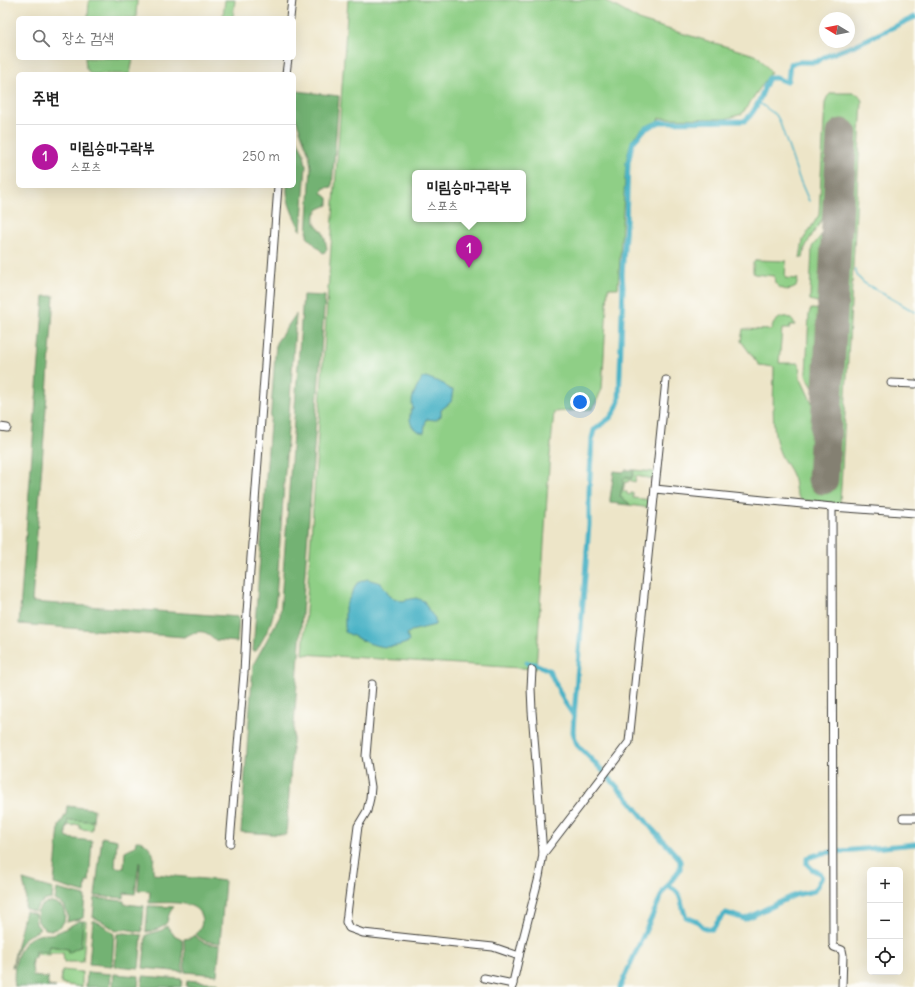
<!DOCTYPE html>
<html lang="ko">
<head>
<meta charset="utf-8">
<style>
  :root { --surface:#fff; --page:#f2f2f2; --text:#222; --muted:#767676; --line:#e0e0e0; --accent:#b5179e }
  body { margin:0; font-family:Delius,"Poor Story",sans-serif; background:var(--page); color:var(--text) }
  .controls { position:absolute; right:12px; bottom:12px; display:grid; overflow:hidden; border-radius:6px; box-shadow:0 4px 16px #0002 }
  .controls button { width:36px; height:36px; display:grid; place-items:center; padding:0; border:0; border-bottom:1px solid var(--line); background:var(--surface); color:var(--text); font:20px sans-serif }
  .compass { position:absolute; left:819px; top:12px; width:36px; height:36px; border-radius:50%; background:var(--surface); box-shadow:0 4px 16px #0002; rotate:280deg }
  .you { position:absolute; left:580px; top:402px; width:14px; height:14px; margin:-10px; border:3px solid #fff; border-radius:50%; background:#1a73e8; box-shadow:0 0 0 6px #1a73e833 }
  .badge { display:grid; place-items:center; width:26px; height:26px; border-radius:50%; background:var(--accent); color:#fff; font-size:13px; font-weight:700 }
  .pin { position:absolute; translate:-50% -33px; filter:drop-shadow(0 1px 2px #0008) }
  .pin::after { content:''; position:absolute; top:21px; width:14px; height:12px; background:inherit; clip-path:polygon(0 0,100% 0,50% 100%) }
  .popup { position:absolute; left:412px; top:170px; width:114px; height:52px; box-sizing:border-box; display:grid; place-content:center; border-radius:6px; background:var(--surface); filter:drop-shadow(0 1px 3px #0005); font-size:13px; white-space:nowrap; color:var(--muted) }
  .popup b { font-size:15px; color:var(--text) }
  .popup::after { content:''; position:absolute; left:50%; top:100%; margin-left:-8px; border:8px solid transparent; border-top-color:var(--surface) }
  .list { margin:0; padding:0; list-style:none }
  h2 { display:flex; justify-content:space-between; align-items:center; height:52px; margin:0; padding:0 16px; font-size:17px }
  h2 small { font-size:13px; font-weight:400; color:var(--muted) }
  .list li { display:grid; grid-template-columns:26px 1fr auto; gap:12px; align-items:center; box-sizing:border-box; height:64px; padding:0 16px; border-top:1px solid var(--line) }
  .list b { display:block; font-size:15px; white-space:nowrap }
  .list p { margin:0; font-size:13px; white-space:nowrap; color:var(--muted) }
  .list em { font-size:13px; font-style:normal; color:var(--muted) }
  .icon { flex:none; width:22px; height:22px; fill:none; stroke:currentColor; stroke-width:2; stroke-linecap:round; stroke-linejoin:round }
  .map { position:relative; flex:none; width:915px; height:987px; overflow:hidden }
  .search { position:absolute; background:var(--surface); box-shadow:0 4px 16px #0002; left:16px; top:16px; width:280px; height:44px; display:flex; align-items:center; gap:10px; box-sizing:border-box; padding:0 14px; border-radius:6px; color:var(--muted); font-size:15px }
  .panel { position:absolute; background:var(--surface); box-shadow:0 4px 16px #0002; left:16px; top:72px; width:280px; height:116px; border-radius:6px }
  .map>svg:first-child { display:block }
</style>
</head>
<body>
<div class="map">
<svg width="915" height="987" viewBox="0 0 915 987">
  <rect width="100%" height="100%" fill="#fdfcf7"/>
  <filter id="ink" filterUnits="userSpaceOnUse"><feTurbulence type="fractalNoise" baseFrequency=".025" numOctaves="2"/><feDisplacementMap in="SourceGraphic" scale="8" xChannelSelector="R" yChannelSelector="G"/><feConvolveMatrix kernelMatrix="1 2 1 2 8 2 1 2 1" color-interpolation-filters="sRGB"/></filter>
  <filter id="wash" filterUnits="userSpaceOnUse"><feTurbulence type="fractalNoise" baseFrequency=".012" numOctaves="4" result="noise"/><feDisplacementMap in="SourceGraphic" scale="16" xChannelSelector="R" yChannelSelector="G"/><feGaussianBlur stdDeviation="0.9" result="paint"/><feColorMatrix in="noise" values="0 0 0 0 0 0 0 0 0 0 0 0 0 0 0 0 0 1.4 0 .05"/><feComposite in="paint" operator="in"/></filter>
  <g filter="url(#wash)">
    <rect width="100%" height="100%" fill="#ede5c8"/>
    <g fill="#8fcf86" stroke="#567651" fill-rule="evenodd">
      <path d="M89,0H137L136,18H88Z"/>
      <path d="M225,0H235L233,17L223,16Z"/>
      <path d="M348,0H604L641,21L758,56L771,72L742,114L725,119L659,118L658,121C636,129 630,139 626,162L618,288H608L602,389L593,409L554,412L549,466L536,669L303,654ZM415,173H523V219H415Z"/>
      <path d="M85,58H133L130,74H90L86,68Z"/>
      <path d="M831,93H854L859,95L862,101L840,504L801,500C792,490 797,485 792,475C789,467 783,461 780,453C770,429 774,394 774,367L759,365L741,341L743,329L771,330C773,318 789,310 795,325H790L789,329H782L779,363H799L800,377L820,420L815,480L830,482L850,132L835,131L830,207L809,240L805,248L803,258H800L803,240L819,215L825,103L827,97Z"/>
      <path d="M826,229L829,232L826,299L824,302H817L810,300V297L812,247Z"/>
      <path d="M756,260L786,261L785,278L798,279L796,287C788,292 781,290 775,283L774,276L754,274L753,272V263Z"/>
      <path d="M812,309L823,310L825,313L821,393L817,395L807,377L806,374L809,315L810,310Z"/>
      <path d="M634,470L655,472L654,479L636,476L635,482L629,480L628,482H625L623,491L627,492V494L630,495L631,493H633V498L652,500L651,508L629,505V503L620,497L624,478H632Z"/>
      <path d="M68,820L93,821L92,830L80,829V825L74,824V826L68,825L67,827Z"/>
      <path d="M83,921H86L83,962H64L63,953H51L50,955L35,954V951L50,946L68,949V953L81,946Z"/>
      <path d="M62,970L82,972V987L61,984Z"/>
    </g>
    <g fill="#73b273" stroke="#486748">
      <path d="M297,91L339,96L332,187L324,188L322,193L328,198V205L319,209L315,214C314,226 315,224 322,231C324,234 327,247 327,250L323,253L307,237L311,167L309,154L294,114Z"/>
      <path d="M294,132L304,154L306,166L301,231C294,216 286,203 287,186H294Z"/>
      <path d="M303,295L325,296L286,835L241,832L253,665L280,616Z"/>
      <path d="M44,296H54L32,602L239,617L237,642L215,640C204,628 197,631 184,637L19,624Z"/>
      <path d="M296,314L276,598C273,622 268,631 256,651H253L276,343Z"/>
      <path d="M625,470H634L632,478H624L620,497L629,503V505L610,503V499L614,471L623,472Z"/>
      <path d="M67,806L94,809L93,821L68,820L66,831L67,838L92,841L89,882H86L85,893L54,884L59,826L66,814Z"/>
      <path d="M102,837L117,840L115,867L124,868L125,851L135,846L136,841C141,841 145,842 148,846C159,859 150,861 154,874L225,881L220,943C211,942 202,942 196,934C201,929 203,923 201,916C196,899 164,903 149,903L150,891L138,890L140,863H139L135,894L124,893V898L95,896Z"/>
      <path d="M23,880L53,889L52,899C43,900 38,904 35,912L25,908L26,894Z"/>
      <path d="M57,889L85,896L83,918L67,922L68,916L64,905L55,900Z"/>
      <path d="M95,898L124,901V904L144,906L142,932L124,929L116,931L105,923L93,917Z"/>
      <circle cx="51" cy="916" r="14"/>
      <path d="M148,906H149L174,907C169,912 169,915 167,922C164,928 153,931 146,932Z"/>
      <path d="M25,911L35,914L36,924L40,929C36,933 30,934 26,937C17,945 15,957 13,967H12Z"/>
      <path d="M93,920L103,925L114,934L112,966L89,964Z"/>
      <path d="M79,921H83L81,946L68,953V949L50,946L49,952L35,951V957L32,959C31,966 33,971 33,976L48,978V986L56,987H15C12,970 17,942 35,936C43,933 51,935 56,933C64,930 71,925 79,921Z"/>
      <path d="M167,926L174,935L182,939L183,972L143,968L146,935L162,930Z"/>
      <path d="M125,933L142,935L139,968L115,966L117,934Z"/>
      <path d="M195,935C201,944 210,944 220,945L217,975L185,972L184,939L190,938Z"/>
      <path d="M87,972L111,974L110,987H86Z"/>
      <path d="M114,974L139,976L138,987H113Z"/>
      <path d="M143,976L182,979L181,987H142Z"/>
      <path d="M187,980L218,983L217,987H186Z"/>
    </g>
    <g fill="#48b2c6" stroke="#326771">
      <path d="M426,377L444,384L449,389L453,390L451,402L441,410V416L436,420L426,419L424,433C411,431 408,421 411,410L413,409C409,396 418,388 422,378Z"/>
      <path d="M367,579L381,583L391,597L402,601L416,598L424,601L429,611L435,618V625L411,631L407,634L409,642C382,653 368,643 345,632V607L357,583Z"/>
    </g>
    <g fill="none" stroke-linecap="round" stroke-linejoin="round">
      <g stroke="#48b2c6" stroke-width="1.5">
        <path d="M758,102L776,115L779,120L799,178L809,201"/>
        <path d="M855,270L858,277L864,283L915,312"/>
      </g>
      <g stroke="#48b2c6" stroke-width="5">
        <path d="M527,663L535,664L549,670L564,701L574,716L573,732L577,745L601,769L631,802L653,830L677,856L680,861V869L663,892L620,987"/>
        <path d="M574,716L589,525V492L592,438L594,430L610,418L615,411L619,401L623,286L622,274L626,222L628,162L633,142L645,129L660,122L744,121C757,113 762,91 769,78H776L786,82L788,80L790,64L799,62H816L824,57L855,45L915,17"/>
        <path d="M668,886C685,894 679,903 686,917L698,922L705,929H712C718,924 719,917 726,913L745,919L795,895L814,891L822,877L821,874L812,869L807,864V858L823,853L915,844"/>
      </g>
      <path stroke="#848072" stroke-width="31" d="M823,479L842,134"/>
    </g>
  </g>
  <g filter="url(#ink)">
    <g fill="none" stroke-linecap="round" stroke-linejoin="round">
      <defs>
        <g id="minor">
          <path d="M290,18L292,0"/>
          <path d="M286,74L288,58"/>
          <path d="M891,383L915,384"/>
          <path d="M0,427L7,428"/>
          <path d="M655,489L832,507L915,513"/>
          <path d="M832,507L833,944L834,947L842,950L843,955L842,987"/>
          <path d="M372,684L366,756L371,787L370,798L367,811L358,826L346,922L349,928L363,933L493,947L519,956"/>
          <path d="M903,818H915"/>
          <path d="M230,843L244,673L247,612L278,186"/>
          <path d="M543,854L629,742L666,380"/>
          <path d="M484,978L513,984"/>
          <path d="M512,987L523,939L539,877L543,854L532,711L531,688L532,670"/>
        </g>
      </defs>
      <use href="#minor" stroke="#3b3a36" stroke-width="9"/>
      <use href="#minor" stroke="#fff" stroke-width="7"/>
    </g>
  </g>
</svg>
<div class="controls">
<button>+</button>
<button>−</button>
<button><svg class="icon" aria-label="locate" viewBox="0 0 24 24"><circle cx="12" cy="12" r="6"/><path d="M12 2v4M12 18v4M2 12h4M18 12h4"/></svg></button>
</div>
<svg class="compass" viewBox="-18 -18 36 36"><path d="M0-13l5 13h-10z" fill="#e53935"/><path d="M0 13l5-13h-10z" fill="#767676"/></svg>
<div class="you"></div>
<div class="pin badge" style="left:469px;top:268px">1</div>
<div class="popup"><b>미림승마구락부</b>스포츠</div>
<div class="search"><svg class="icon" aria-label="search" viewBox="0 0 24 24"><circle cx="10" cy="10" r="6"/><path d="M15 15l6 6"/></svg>장소 검색</div>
<section class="panel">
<h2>주변<small></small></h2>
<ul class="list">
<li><span class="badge">1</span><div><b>미림승마구락부</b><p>스포츠</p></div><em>250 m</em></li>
</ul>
</section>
</div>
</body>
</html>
